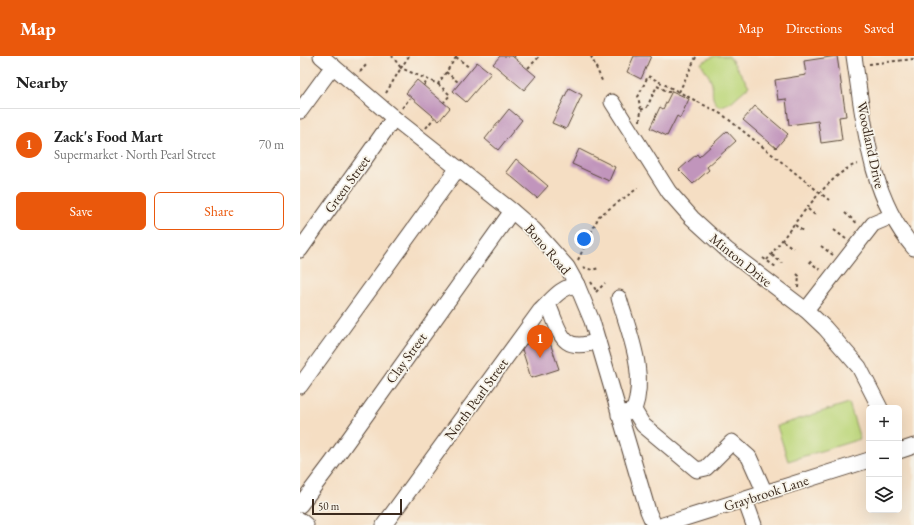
<!DOCTYPE html>
<html lang="en">
<head>
<meta charset="utf-8">
<style>
  :root { --surface:#fff; --page:#f6f6f6; --text:#222; --muted:#767676; --line:#e0e0e0; --accent:#ea580c }
  body { margin:0; font-family:"EB Garamond",serif; background:var(--page); color:var(--text) }
  .controls { position:absolute; right:12px; bottom:12px; display:grid; overflow:hidden; border-radius:6px; box-shadow:0 4px 16px #0002 }
  .controls button { width:36px; height:36px; display:grid; place-items:center; padding:0; border:0; border-bottom:1px solid var(--line); background:var(--surface); color:var(--text); font:20px sans-serif }
  .scale { position:absolute; left:12px; bottom:10px; width:90px; box-sizing:border-box; padding-left:4px; border:2px solid #3b2a1e; border-top:0; font-size:11px; line-height:14px; white-space:nowrap; color:#3b2a1e; -webkit-text-stroke:3px #f7f3e8; paint-order:stroke }
  .you { position:absolute; left:284px; top:183px; width:14px; height:14px; margin:-10px; border:3px solid #fff; border-radius:50%; background:#1a73e8; box-shadow:0 0 0 6px #1a73e833 }
  .badge { display:grid; place-items:center; width:26px; height:26px; border-radius:50%; background:var(--accent); color:#fff; font-size:13px; font-weight:700 }
  .pin { position:absolute; translate:-50% -33px; filter:drop-shadow(0 1px 2px #0008) }
  .pin::after { content:''; position:absolute; top:21px; width:14px; height:12px; background:inherit; clip-path:polygon(0 0,100% 0,50% 100%) }
  .list { margin:0; padding:0; list-style:none }
  h2 { display:flex; justify-content:space-between; align-items:center; height:52px; margin:0; padding:0 16px; font-size:17px }
  h2 small { font-size:13px; font-weight:400; color:var(--muted) }
  .list li { display:grid; grid-template-columns:26px 1fr auto; gap:12px; align-items:center; box-sizing:border-box; height:72px; padding:0 16px; border-top:1px solid var(--line) }
  .list b { display:block; font-size:15px; white-space:nowrap }
  .list p { margin:0; font-size:13px; white-space:nowrap; color:var(--muted) }
  .list em { font-size:13px; font-style:normal; color:var(--muted) }
  .actions { display:flex; gap:8px; padding:12px 16px }
  .actions a { flex:1; padding:9px 0; border:1px solid var(--accent); border-radius:6px; text-align:center; font-size:14px; color:var(--accent) }
  .actions .main { background:var(--accent); color:#fff }
  .icon { flex:none; width:22px; height:22px; fill:none; stroke:currentColor; stroke-width:2; stroke-linecap:round; stroke-linejoin:round }
  .map { position:relative; flex:none; width:614px; height:469px; overflow:hidden }
  header { display:flex; align-items:center; gap:24px; box-sizing:border-box; height:56px; padding:0 20px; background:var(--accent); color:#fff }
  header strong { font-size:19px }
  nav { display:flex; gap:22px; margin-inline-start:auto; font-size:14px }
  main { display:flex }
  aside { flex:1; background:var(--surface) }
  .map>svg:first-child { display:block }
</style>
</head>
<body>
<header>
<strong>Map</strong>
<nav><a>Map</a><a>Directions</a><a>Saved</a></nav>
</header>
<main>
<aside>
<h2>Nearby<small></small></h2>
<ul class="list">
<li><span class="badge">1</span><div><b>Zack's Food Mart</b><p>Supermarket · North Pearl Street</p></div><em>70 m</em></li>
</ul>
<div class="actions"><a class="main">Save</a><a>Share</a></div>
</aside>
<div class="map">
<svg width="614" height="469" viewBox="0 0 614 469">
  <rect width="100%" height="100%" fill="#f7f3e8"/>
  <filter id="ink" filterUnits="userSpaceOnUse"><feTurbulence type="fractalNoise" baseFrequency=".025" numOctaves="2"/><feDisplacementMap in="SourceGraphic" scale="8" xChannelSelector="R" yChannelSelector="G"/><feConvolveMatrix kernelMatrix="1 2 1 2 8 2 1 2 1" color-interpolation-filters="sRGB"/></filter>
  <filter id="wash" filterUnits="userSpaceOnUse"><feTurbulence type="fractalNoise" baseFrequency=".012" numOctaves="4" result="noise"/><feDisplacementMap in="SourceGraphic" scale="16" xChannelSelector="R" yChannelSelector="G"/><feGaussianBlur stdDeviation="0.9" result="paint"/><feColorMatrix in="noise" values="0 0 0 0 0 0 0 0 0 0 0 0 0 0 0 0 0 1.4 0 .05"/><feComposite in="paint" operator="in"/></filter>
  <g filter="url(#wash)">
    <rect width="100%" height="100%" fill="#f5dec3"/>
    <g fill="#bdd77c" stroke="#7c804d">
      <path d="M414,0H429L449,30L431,46L420,51C408,41 415,36 411,25C409,19 404,13 401,7Z"/>
      <path d="M549,347L560,383L488,405L477,370Z"/>
    </g>
    <g id="blocks">
      <g fill="#c195bc">
        <path d="M200,0H212L236,20L224,34L193,8Z"/>
        <path d="M334,0H351L341,23L327,16Z"/>
        <path d="M537,0L546,60L539,61L542,84L521,87L518,65L489,69L486,43L478,44L475,24L506,19L504,5Z"/>
        <path d="M177,6L191,17L166,46L153,35Z"/>
        <path d="M117,24L150,52L139,65L106,37Z"/>
        <path d="M269,32L282,39L266,73L252,67Z"/>
        <path d="M372,35L389,43L380,62L377,60L367,80L350,72L360,51L363,53Z"/>
        <path d="M455,50L488,78L476,92L443,64Z"/>
        <path d="M209,53L222,64L198,94L185,83Z"/>
        <path d="M427,75L436,85L407,111L409,114L393,128L379,114L397,98L399,101Z"/>
        <path d="M279,93L315,111L309,125L272,108Z"/>
        <path d="M216,103L248,130L237,142L206,116Z"/>
        <path d="M248,281L259,313L231,322L221,290Z"/>
      </g>
    </g>
  </g>
  <g filter="url(#ink)">
    <use href="#blocks" fill-opacity="0" stroke="#574537" stroke-width="1"/>
    <g fill="none" stroke-linecap="round" stroke-linejoin="round">
      <defs>
        <g id="minor">
          <path d="M21,0L94,62L212,155L234,174L267,211L277,229L292,265L348,455L354,469"/>
          <path d="M554,0C564,66 569,140 614,192"/>
          <path d="M312,46L369,136L392,162L427,194L507,255L525,272L559,311L580,352"/>
          <path d="M0,55L33,10"/>
          <path d="M0,194L94,62"/>
          <path d="M319,242C329,277 347,317 334,354"/>
          <path d="M248,248C261,277 260,298 298,285"/>
          <path d="M506,254L573,168L592,160"/>
          <path d="M0,330L158,112"/>
          <path d="M319,359L334,354L343,369L397,414L406,412L432,386L449,401L465,437"/>
          <path d="M599,395L614,390"/>
          <path d="M445,444L454,469"/>
          <path d="M0,449L31,408L212,155"/>
          <path d="M0,464L6,469"/>
          <path d="M84,469L240,255C252,244 260,231 277,229"/>
          <path d="M363,469L569,404"/>
        </g>
      </defs>
      <use href="#minor" stroke="#574537" stroke-width="17"/>
      <g stroke="#574537" stroke-width="2" stroke-dasharray="3 3" stroke-linecap="butt">
        <path d="M109,0L101,12L138,28L157,0"/>
        <path d="M291,0L303,27"/>
        <path d="M156,1L170,12"/>
        <path d="M214,1L215,0"/>
        <path d="M396,1L379,36L423,59L529,144"/>
        <path d="M569,8L614,3"/>
        <path d="M228,12L240,0"/>
        <path d="M60,16L67,8"/>
        <path d="M146,16L158,26"/>
        <path d="M138,28L150,39L144,46"/>
        <path d="M124,29L128,24"/>
        <path d="M86,37L101,12L92,0"/>
        <path d="M102,52L110,42"/>
        <path d="M341,54L347,51L357,30L369,36L371,32"/>
        <path d="M340,65L341,54L338,41L348,20L379,36"/>
        <path d="M126,72L134,62"/>
        <path d="M508,153L515,159"/>
        <path d="M545,157L558,168"/>
        <path d="M495,169L504,176"/>
        <path d="M534,174L546,183"/>
        <path d="M483,185L493,192"/>
        <path d="M521,190L533,199"/>
        <path d="M472,199L482,207"/>
        <path d="M463,202L476,211"/>
        <path d="M278,204L299,160L338,132"/>
        <path d="M467,204C485,181 531,113 558,108"/>
        <path d="M509,205L520,214"/>
        <path d="M283,211L292,214L299,212"/>
        <path d="M497,218L499,220L498,232"/>
        <path d="M291,226L297,236"/>
        <path d="M296,236L305,227"/>
      </g>
      <use href="#minor" stroke="#fff" stroke-width="15"/>
    </g>
  </g>
  <g text-anchor="middle" dominant-baseline="central" stroke-width="3.5" stroke-linejoin="round" paint-order="stroke">
    <g font-size="14" fill="#3b2a1e" stroke="#f7f3e8">
      <text transform="translate(571 89) rotate(78)">Woodland Drive</text>
      <text transform="translate(47 128) rotate(-54)">Green Street</text>
      <text transform="translate(248 193) rotate(49)">Bono Road</text>
      <text transform="translate(441 204) rotate(39)">Minton Drive</text>
      <text transform="translate(106 302) rotate(-54)">Clay Street</text>
      <text transform="translate(176 343) rotate(-54)">North Pearl Street</text>
      <text transform="translate(466 437) rotate(-18)">Graybrook Lane</text>
    </g>
  </g>
</svg>
<div class="controls">
<button>+</button>
<button>−</button>
<button><svg class="icon" aria-label="layers" viewBox="0 0 24 24"><path d="M12 4l9 5-9 5-9-5zM3 14l9 5 9-5"/></svg></button>
</div>
<div class="scale">50 m</div>
<div class="you"></div>
<div class="pin badge" style="left:240px;top:302px">1</div>
</div>
</main>
</body>
</html>
